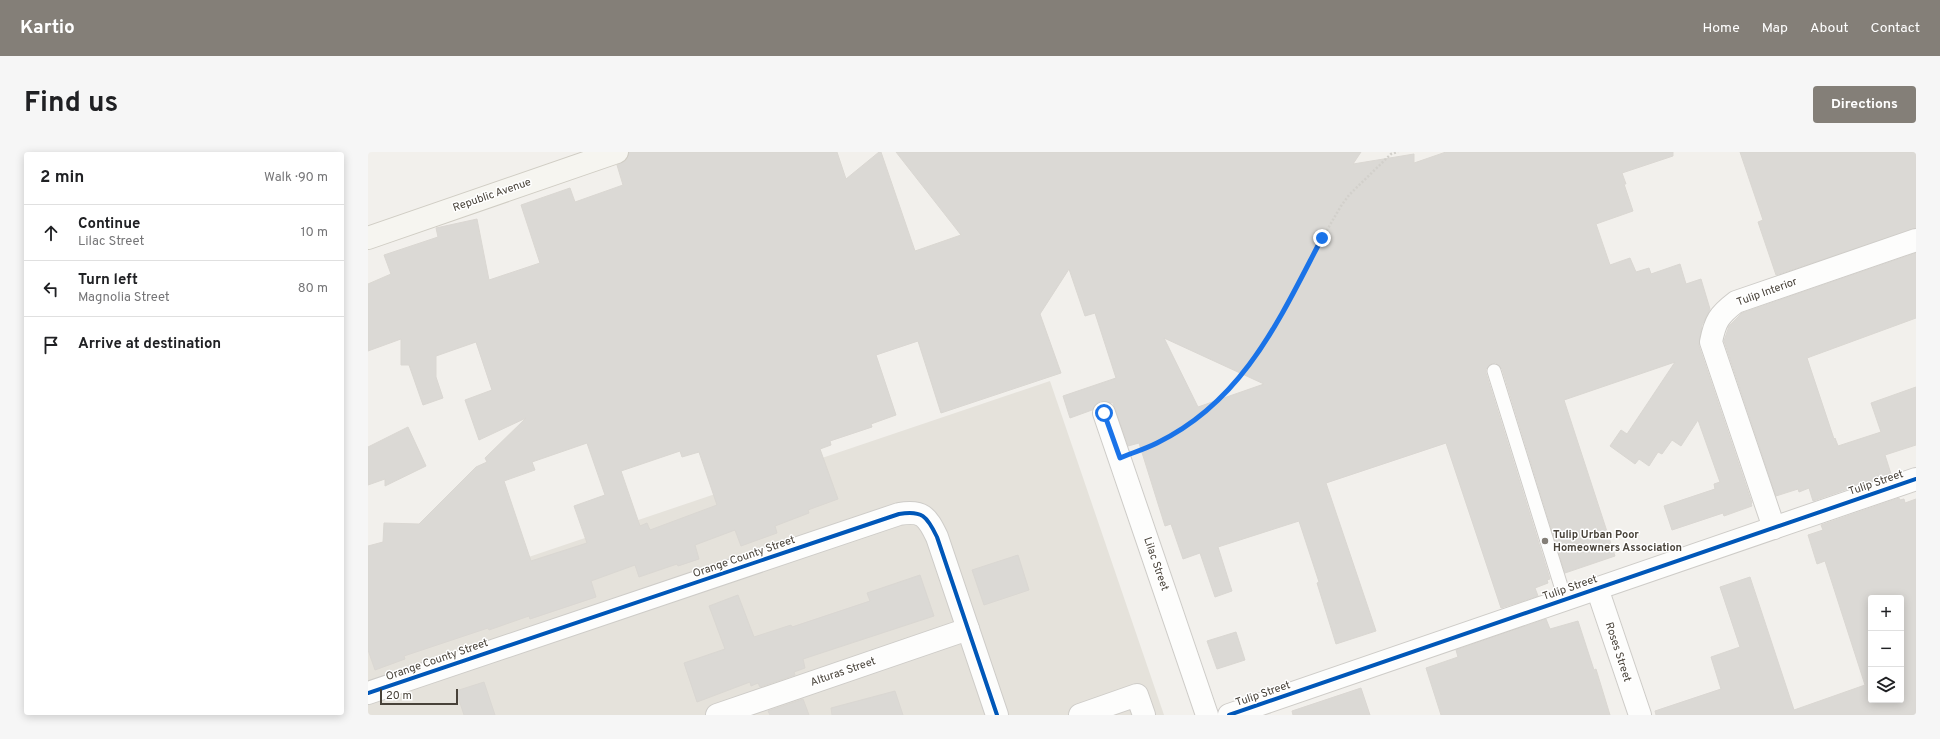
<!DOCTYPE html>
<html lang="en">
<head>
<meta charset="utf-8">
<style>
  :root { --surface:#fff; --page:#f6f6f6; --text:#202124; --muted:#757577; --line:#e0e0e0; --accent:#847f78 }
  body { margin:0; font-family:Overpass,sans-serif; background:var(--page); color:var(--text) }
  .controls { position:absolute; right:12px; bottom:12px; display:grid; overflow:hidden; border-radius:4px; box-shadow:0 2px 10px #0003 }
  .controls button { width:36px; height:36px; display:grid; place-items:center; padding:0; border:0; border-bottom:1px solid var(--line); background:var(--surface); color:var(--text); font:20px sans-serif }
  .scale { position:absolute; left:12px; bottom:10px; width:78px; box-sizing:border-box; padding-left:4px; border:2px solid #484239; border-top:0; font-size:11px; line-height:14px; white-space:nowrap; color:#484239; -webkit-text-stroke:3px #fff; paint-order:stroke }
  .stop { position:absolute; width:12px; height:12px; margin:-9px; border:3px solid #1a73e8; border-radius:50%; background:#fff }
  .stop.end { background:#1a73e8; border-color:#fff; box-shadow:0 1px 4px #0008 }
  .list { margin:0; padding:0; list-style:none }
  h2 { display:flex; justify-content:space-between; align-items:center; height:52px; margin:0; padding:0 16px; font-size:17px }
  h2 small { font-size:13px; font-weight:400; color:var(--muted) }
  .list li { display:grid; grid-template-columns:26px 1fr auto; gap:12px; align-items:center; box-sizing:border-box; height:56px; padding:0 16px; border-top:1px solid var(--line) }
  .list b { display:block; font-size:15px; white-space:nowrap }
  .list p { margin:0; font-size:13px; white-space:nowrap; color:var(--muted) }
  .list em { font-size:13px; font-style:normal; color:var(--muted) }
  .icon { flex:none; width:22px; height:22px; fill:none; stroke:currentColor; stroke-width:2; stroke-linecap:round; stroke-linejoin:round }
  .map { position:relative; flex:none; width:1548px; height:563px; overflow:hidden; border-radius:4px }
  header { display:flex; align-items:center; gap:24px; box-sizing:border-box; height:56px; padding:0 20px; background:var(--accent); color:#fff }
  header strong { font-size:19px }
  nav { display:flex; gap:22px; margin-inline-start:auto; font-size:14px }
  .intro { display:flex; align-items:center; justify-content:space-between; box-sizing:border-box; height:96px; padding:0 24px }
  h1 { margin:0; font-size:28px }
  .button { padding:10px 18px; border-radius:4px; background:var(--accent); color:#fff; font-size:14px; font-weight:700 }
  main { display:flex; gap:24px; padding:0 24px }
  aside { flex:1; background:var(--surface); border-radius:4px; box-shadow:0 2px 10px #0003 }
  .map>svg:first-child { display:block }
</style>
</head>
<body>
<header>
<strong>Kartio</strong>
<nav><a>Home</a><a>Map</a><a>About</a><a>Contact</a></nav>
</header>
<div class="intro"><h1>Find us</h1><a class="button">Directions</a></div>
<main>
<aside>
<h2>2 min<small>Walk · 90 m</small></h2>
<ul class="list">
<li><svg class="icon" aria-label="ahead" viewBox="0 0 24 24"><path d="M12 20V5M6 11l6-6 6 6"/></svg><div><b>Continue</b><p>Lilac Street</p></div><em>10 m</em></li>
<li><svg class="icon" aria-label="left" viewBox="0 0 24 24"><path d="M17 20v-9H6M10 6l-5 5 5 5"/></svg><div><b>Turn left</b><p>Magnolia Street</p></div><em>80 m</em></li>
<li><svg class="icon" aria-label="arrive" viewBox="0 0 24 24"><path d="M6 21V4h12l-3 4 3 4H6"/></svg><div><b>Arrive at destination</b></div></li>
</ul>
</aside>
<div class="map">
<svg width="1548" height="563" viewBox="0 0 1548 563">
  <rect width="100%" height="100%" fill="#f2f0ec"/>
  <path fill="#e5e2db" d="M682,229L796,563H0V461L131,415Z"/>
  <g fill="#dbd9d5" stroke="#dad7d2" fill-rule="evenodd">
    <path d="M261,0H469L478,27L511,0H513L547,99L593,83L528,0H993L985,12L1046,2V11L1078,0H1305V4L1254,21L1258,32H1256L1265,59L1228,72L1242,113L1262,106L1268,120L1281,116L1283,122L1312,112L1318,132L1333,127L1342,157L1334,173L1331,194L1384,351L1383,352L1384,354L1356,364L1355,361L1304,378L1296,354L1347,337L1346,332L1352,330L1330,268L1313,294L1304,288L1294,302L1290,300L1281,314L1271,307L1267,312L1242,294L1253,278L1259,282L1307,210L1196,248L1247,404L1197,421L1134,217L1128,211L1123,212L1118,217V221L1182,427L1179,428L1180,431L1167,436L1170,444L1133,456L1078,291L958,331L1008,479L968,492L949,431L951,430L931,369L850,395L864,439L847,445L832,401L815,407L803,372L797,374L771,291L760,294L745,251L732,249L727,253L724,258L702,266L695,244L748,226L727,161L717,164L701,117L672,162L693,221L573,261L550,189L508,203L528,263L503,272L504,275L462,289L463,293L452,297L470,347L440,358L441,361L407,374L409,381L373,394L367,378L327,393L331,407L310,414L309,412L271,425L267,413L223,429L228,445L162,467L161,464L121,478L120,476L36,504L37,507L7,518L0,498V394L15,390L16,371L51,372L108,315L119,310L117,306L158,266L111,288L97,248L124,238L108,190L68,204V225L75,246L55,253L41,213H33V187L0,199V132L23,122L16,103L70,85L68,76L109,67L121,128L172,111L153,53L202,36L207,50L255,33L249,13L258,8ZM796,186L896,232L830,255ZM219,291L237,343L206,354L219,391L163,409L136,329L167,318L164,310ZM312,299L314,305L331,300L349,353L282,378L279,371L272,374L253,319Z"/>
    <path d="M1372,0H1548V76L1408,123L1390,70L1395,68Z"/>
    <path d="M1548,101V166L1439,206L1466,287L1467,286L1470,294L1513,280L1503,251L1548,235V293L1517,303L1523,322L1445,349L1441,336L1431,340L1430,337L1408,344L1356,189L1361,174L1374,161Z"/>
    <path d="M40,275L58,314L17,334V327L0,333V295Z"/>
    <path d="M1531,346L1532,348L1536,347L1537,351L1548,347V563H1288L1287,559L1353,537L1343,505L1372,495L1352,435L1382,425L1426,558L1497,533L1457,409L1449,412L1440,383L1455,378L1453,373ZM1503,446H1533V548H1503Z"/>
    <path d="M650,403L661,438L616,453L604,418Z"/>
    <path d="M552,423L566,464L435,507L437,516L426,520L427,523L392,535L390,531L383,534L382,530L329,550L316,511L357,497L341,454L370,443L386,485L423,473L424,475L502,449L499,441Z"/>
    <path d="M1178,467L1182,477L1210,469L1226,518L1228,517L1242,563H1073L1058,516L1090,505L1088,498Z"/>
    <path d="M868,480L877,508L849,517L839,489Z"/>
    <path d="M116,530L127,563H96L88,539Z"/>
    <path d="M993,536L1002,563H925L924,559Z"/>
    <path d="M527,539L535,563H464L463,556Z"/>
    <path d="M435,547L441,563H402L400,559Z"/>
  </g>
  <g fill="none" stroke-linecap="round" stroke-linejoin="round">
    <defs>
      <path id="service" d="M1126,219L1197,447"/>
      <g id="minor">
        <path d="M736,261L839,563"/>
        <path d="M1406,376L1343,190C1347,169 1351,163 1368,150L1548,88"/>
        <path d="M1229,436L1272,563"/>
        <path d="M0,541L531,362C554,358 559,364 569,385L629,563"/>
        <path d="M349,563L600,477"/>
        <path d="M712,563L769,543L776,563"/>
        <path d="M861,563L1548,327"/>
      </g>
      <path id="secondary" d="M0,86L249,0"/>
    </defs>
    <use href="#service" stroke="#ceccc8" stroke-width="15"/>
    <use href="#minor" stroke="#ceccc8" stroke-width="24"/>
    <use href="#secondary" stroke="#d0cdc4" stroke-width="24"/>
    <path stroke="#d2d0cb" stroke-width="2.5" stroke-dasharray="2 2" stroke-linecap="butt" d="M775,297C888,248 915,151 973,54L981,43L1023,2L1030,0"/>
    <use href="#service" stroke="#fdfdfc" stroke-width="13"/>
    <use href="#minor" stroke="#fdfdfc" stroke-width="22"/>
    <use href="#secondary" stroke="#f6f5f0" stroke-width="22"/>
    <defs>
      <g id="cycleway">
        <path d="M0,541L531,362C554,358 559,364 569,385L629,563"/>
        <path d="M861,563L1548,327"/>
      </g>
    </defs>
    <use href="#cycleway" stroke="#fff" stroke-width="6"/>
    <use href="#cycleway" stroke="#0057b8" stroke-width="4"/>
  </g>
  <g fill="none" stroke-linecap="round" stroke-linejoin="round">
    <path stroke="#1a73e8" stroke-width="5" d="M736,261L752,306C764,301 777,297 789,291C876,249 912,166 954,86"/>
  </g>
  <circle fill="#847f78" stroke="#fff" stroke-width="1.5" cx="1177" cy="389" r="4"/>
  <g text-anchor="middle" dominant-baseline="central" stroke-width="3" stroke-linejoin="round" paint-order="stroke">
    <g font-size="11" fill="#484239" stroke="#fff">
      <text transform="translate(124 43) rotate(-19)">Republic Avenue</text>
      <text transform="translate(1399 140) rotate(-20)">Tulip Interior</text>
      <text transform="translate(1508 331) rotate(-19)">Tulip Street</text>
      <text transform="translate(376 405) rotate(-19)">Orange County Street</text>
      <text transform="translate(788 412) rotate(71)">Lilac Street</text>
      <text transform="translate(1202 436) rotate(-19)">Tulip Street</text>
      <text transform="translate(1250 500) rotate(72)">Roses Street</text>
      <text transform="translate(69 508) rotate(-19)">Orange County Street</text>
      <text transform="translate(475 520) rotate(-19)">Alturas Street</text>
      <text transform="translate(895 542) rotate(-19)">Tulip Street</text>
    </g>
    <g font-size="11" font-weight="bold" fill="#484239" stroke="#fff" text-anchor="start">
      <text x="1185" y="383">Tulip Urban Poor<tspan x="1185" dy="13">Homeowners Association</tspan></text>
    </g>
  </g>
</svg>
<div class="controls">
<button>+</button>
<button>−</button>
<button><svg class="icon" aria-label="layers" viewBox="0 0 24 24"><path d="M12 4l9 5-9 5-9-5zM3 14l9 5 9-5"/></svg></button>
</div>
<div class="scale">20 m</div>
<div class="stop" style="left:736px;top:261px"></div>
<div class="stop end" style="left:954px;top:86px"></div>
</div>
</main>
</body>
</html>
